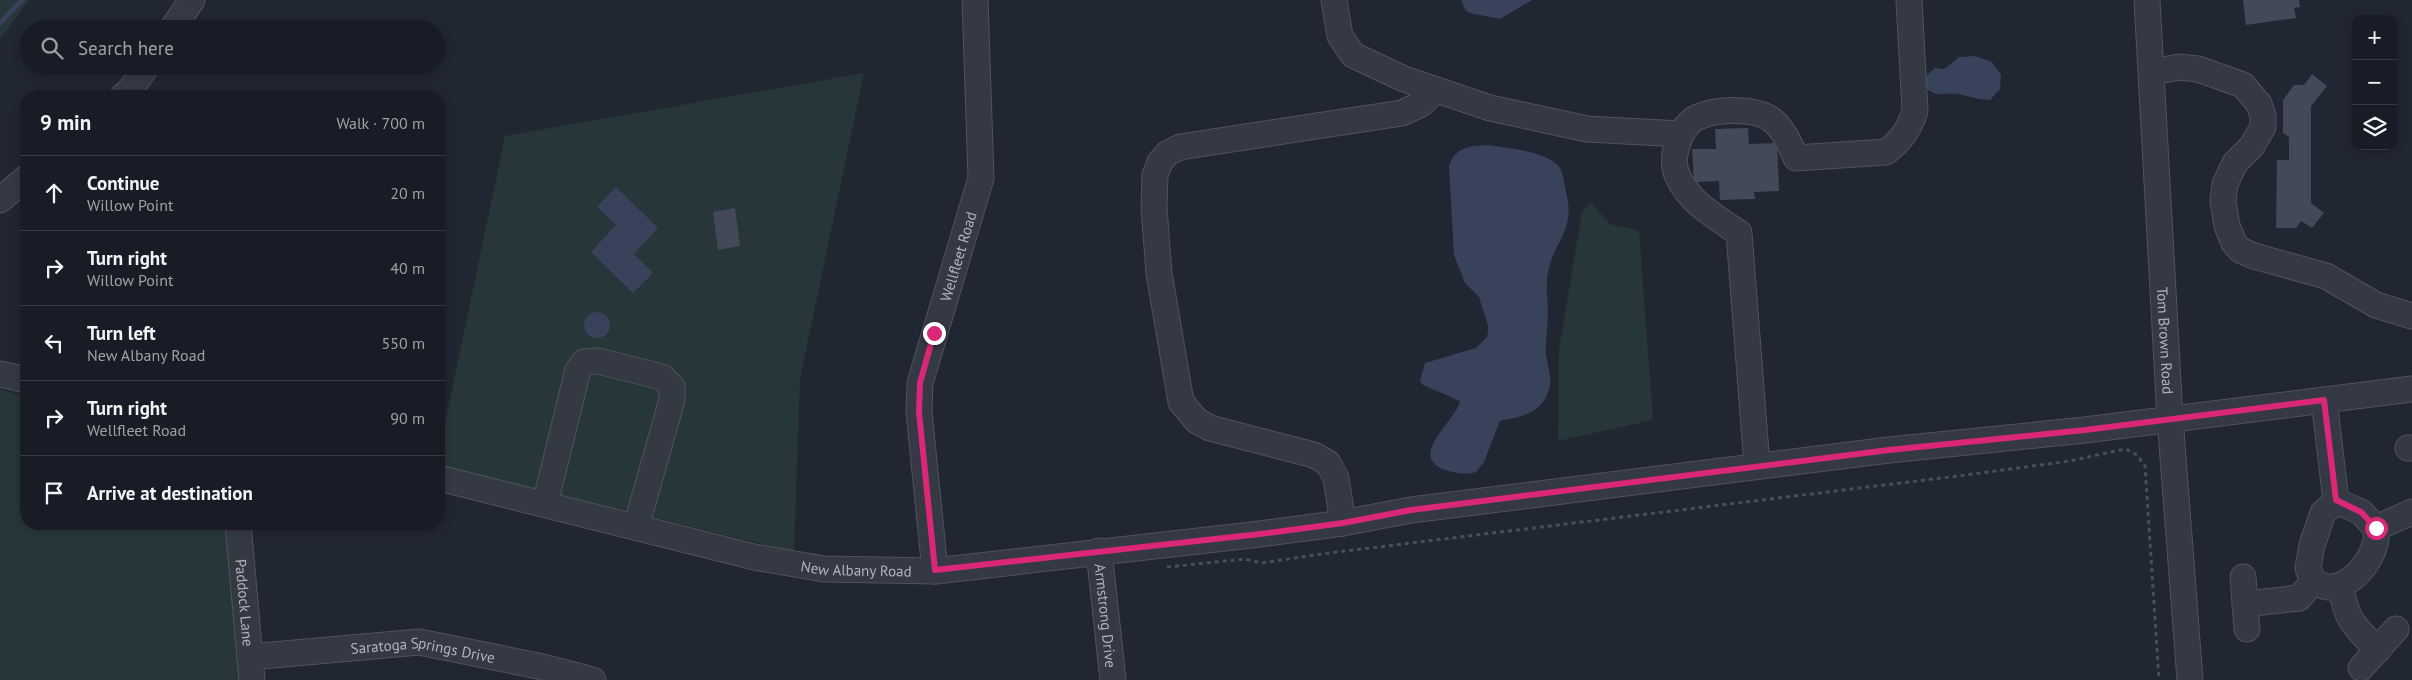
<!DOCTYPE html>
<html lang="en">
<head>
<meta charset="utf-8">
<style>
  :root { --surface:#191c26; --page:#22252e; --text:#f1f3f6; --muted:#9fa1a7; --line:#373a43 }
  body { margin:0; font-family:"PT Sans",sans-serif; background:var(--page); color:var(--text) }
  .controls { position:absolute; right:15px; top:15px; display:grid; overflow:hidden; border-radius:10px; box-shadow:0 2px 8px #0003 }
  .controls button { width:45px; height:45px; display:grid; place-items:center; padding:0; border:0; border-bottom:1px solid var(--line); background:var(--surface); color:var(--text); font:25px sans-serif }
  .stop { position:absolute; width:15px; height:15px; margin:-11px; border:4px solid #db2777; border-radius:50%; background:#fff }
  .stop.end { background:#db2777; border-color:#fff; box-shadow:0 1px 5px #0008 }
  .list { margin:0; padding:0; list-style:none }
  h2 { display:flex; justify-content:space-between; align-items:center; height:65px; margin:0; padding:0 20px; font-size:21px }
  h2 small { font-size:16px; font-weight:400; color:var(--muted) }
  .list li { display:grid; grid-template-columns:32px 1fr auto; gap:15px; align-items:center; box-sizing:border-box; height:75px; padding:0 20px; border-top:1px solid var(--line) }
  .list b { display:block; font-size:19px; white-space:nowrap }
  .list p { margin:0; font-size:16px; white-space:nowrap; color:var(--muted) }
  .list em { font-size:16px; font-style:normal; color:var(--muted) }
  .icon { flex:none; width:28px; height:28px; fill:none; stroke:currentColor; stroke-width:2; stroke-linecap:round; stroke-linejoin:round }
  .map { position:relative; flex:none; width:2412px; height:680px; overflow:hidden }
  .search { position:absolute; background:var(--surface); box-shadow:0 2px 8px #0003; left:20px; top:20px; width:425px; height:55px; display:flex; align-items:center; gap:12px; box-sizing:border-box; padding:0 18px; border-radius:28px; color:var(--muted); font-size:19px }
  .panel { position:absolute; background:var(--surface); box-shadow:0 2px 8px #0003; left:20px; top:90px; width:425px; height:440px; border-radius:20px }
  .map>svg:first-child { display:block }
</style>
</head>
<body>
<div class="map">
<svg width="2412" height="680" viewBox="0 0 2412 680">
  <rect width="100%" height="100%" fill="#212633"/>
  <g fill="#273639">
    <path d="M0,0H29L0,39Z"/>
    <path d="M864,73L800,379L794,552L439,465V452L505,136Z"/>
    <path d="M1591,203L1610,224L1639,231L1653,420L1558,441L1559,350L1582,212Z"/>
    <path d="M0,389L26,397V524H230L239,680H0Z"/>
  </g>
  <g fill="#38425b">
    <path d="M1461,0H1532L1500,19L1470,13L1466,11Z"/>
    <path d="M1975,56L1992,62L2001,75L2000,89L1990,100C1978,100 1969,96 1958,94C1944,92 1934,99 1925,86L1927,75L1935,68L1944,69L1959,57Z"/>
    <path d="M1487,145C1506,148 1552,151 1561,170C1564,176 1564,185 1566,192C1577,232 1551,243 1547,278C1546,290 1548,301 1548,313C1548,326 1545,341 1546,354C1548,369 1554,381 1547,395C1538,415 1519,417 1500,421L1484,462L1476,472C1466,475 1455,473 1445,470C1406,456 1457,420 1460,401L1423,385L1420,381L1425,363L1476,348L1487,337L1488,332V325L1479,297L1465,283L1454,255L1449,166C1455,147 1470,146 1487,145Z"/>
    <path d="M616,187L658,228L634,254L653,273L633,293L591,252L616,225L597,207Z"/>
    <circle cx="597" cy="325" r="13"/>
  </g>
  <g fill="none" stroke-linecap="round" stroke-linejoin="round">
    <path stroke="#38425b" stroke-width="5" d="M0,23L22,0"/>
  </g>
  <g fill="#434958">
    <path d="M2243,0H2299L2300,7L2294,8L2296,18L2246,25Z"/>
    <path d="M2312,74L2327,86L2311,106V203L2324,213L2312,228L2301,221L2296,228H2276L2277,160H2289V137L2283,133V100L2294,85H2304Z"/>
    <path d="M1748,128L1749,144L1777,143L1779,191L1754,192L1755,199L1720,200L1719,181L1694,182L1692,149H1716L1715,129Z"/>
    <path d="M735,208L740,246L718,250L713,212Z"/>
  </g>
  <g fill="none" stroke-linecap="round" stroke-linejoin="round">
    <defs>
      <g id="minor">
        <path d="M1334,0L1340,36L1353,55L1404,79L1490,108L1587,129L1681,134"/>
        <path id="s1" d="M2147,0L2170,418L2190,680"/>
        <path d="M172,29L192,0"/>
        <path d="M2152,72L2179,67L2198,69L2243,85L2259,104L2263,116V127L2252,146L2235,163L2225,184L2223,201L2227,226L2234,243L2240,250L2254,256L2326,276L2376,305L2412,316"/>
        <path d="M123,96L130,90L147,66"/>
        <path d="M0,200L26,178"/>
        <path d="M0,374L26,380"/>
        <path d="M2324,400L2336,501L2361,512L2376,528C2376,533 2377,539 2375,544C2371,562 2349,589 2328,587C2324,587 2318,583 2313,582L2308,568L2312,545L2323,513L2336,501"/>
        <path d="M2408,448H2412"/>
        <path d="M1757,466L1739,233C1717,218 1690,203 1678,177C1669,159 1679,126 1698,117C1717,109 1755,107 1772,120C1783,128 1791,146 1796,158L1886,152C1901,141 1909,129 1915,111L1909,0"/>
        <path id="s2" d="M439,478L754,557L824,569L935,571L1260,534L1343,523L1411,510L1889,450L2085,430L2412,389"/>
        <path d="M545,504L578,370L584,362L598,361L662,377L672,387V400L636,527"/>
        <path d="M1343,523L1336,478L1328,463L1314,455L1210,428L1197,421L1181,402L1159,273L1154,208L1155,175L1160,162L1168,153L1180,147L1402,113L1421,104L1435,91"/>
        <path id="s3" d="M238,524L252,680"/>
        <path d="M2376,528L2412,512"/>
        <path id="s4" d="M1099,551L1113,680"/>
        <path id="s5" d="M935,571L919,412L920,383L981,178L975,0"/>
        <path d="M2243,577L2247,629"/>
        <path d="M2341,585C2345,619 2354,626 2378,650"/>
        <path d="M2245,604L2299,598L2313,582"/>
        <path id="s6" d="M250,657L419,642L543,667L593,680"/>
        <path d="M2361,668L2396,629"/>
      </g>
    </defs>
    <use href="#minor" stroke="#4f535f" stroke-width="27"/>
    <path stroke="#455156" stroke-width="3" stroke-dasharray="4 4" stroke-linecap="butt" d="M1167,567L1245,559L1262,563L1321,554L1958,476L2070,461L2120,450L2126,449L2137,455L2145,466L2159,680"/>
    <use href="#minor" stroke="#343944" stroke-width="25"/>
  </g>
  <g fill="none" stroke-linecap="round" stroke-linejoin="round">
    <path stroke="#db2777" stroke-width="6" d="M934,333L920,383L919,412L935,570L1260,534L1343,523L1411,510L1889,450L2085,430L2324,400L2336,500L2361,512L2376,528"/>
  </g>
  <g text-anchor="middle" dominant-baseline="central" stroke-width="5" stroke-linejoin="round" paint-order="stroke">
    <g font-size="15" fill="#afb3c1" stroke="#1a1e29">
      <text stroke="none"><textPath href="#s5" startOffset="321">Wellfleet Road</textPath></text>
      <text stroke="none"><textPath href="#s1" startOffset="341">Tom Brown Road</textPath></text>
      <text stroke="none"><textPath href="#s2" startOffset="428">New Albany Road</textPath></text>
      <text stroke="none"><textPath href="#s3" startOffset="79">Paddock Lane</textPath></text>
      <text stroke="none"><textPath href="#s4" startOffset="65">Armstrong Drive</textPath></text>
      <text stroke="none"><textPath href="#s6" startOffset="174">Saratoga Springs Drive</textPath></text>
    </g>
  </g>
</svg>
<div class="controls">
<button>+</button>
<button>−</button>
<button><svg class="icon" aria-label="layers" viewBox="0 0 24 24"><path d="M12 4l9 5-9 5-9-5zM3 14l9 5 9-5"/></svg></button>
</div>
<div class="stop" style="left:2376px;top:528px"></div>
<div class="stop end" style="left:934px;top:333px"></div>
<div class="search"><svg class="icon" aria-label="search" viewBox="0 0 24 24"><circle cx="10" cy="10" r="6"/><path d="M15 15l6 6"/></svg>Search here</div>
<section class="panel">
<h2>9 min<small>Walk · 700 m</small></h2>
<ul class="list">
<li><svg class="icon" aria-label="ahead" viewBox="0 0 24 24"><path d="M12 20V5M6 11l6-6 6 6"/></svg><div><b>Continue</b><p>Willow Point</p></div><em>20 m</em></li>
<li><svg class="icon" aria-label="right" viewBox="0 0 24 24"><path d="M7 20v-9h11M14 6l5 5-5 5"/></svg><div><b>Turn right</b><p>Willow Point</p></div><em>40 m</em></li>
<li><svg class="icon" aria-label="left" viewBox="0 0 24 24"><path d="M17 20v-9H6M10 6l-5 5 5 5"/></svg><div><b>Turn left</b><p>New Albany Road</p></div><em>550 m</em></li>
<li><svg class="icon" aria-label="right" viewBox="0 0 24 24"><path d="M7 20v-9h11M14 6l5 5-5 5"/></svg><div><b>Turn right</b><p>Wellfleet Road</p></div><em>90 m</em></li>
<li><svg class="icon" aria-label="arrive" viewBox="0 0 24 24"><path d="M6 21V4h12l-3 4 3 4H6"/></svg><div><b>Arrive at destination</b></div></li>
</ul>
</section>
</div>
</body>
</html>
